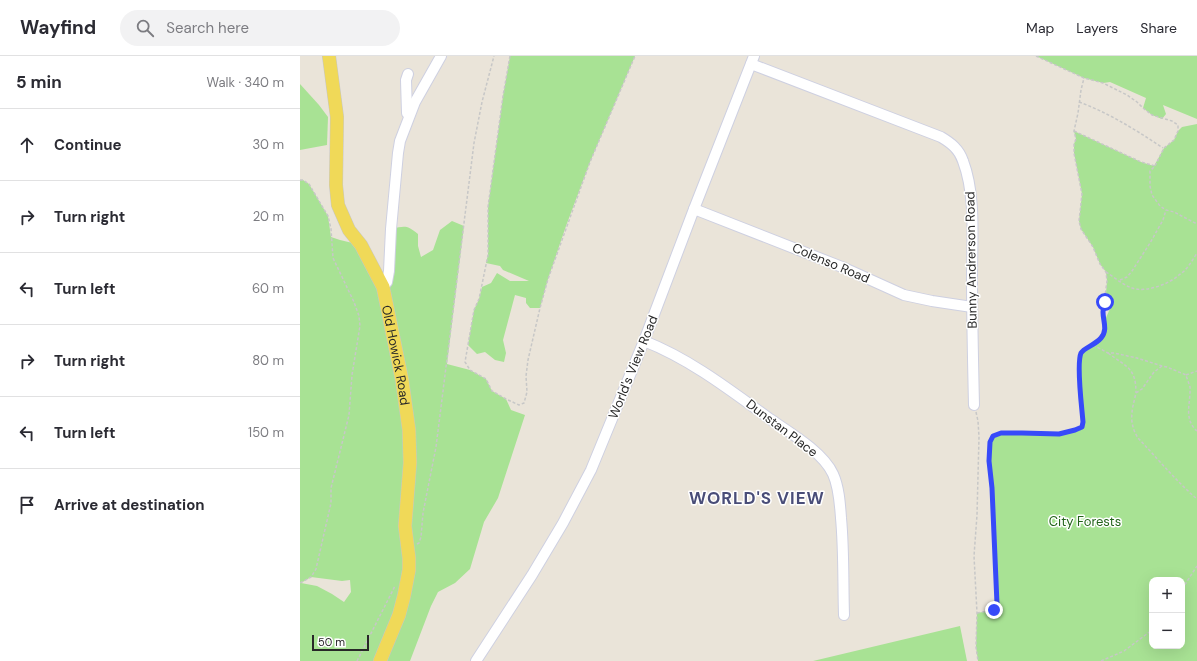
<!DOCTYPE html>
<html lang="en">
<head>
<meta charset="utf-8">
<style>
  :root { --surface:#fff; --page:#f2f2f3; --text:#2b2b33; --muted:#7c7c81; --line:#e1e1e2 }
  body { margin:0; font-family:"DM Sans",sans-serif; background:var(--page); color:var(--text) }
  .controls { position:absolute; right:12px; bottom:12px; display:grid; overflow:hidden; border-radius:8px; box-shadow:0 4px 16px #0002 }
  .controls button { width:36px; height:36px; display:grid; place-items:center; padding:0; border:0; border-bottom:1px solid var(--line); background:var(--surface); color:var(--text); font:20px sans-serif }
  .scale { position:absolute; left:12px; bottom:10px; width:57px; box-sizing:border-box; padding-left:4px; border:2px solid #282828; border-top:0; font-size:11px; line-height:14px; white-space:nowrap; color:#282828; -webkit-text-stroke:3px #fff; paint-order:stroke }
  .stop { position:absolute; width:12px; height:12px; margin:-9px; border:3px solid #374af9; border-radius:50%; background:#fff }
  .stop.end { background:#374af9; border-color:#fff; box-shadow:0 1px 4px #0008 }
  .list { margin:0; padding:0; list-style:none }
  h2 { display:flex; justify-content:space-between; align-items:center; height:52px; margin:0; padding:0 16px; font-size:17px }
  h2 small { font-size:13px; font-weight:400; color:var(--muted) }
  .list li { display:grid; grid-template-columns:26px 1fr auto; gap:12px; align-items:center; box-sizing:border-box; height:72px; padding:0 16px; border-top:1px solid var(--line) }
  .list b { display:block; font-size:15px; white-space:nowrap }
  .list em { font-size:13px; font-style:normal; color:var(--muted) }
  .icon { flex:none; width:22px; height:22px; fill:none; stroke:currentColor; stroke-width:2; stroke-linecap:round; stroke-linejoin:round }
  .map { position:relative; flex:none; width:897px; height:605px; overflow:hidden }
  header { display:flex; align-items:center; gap:24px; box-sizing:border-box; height:56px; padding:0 20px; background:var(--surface); border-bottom:1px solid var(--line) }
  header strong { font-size:19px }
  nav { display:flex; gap:22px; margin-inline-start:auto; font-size:14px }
  .search { width:280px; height:36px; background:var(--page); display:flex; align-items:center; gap:10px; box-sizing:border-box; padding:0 14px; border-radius:22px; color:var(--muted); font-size:15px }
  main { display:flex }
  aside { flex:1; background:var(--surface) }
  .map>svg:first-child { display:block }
</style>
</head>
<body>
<header>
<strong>Wayfind</strong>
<div class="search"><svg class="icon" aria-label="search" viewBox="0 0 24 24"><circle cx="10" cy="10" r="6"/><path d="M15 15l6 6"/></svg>Search here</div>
<nav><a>Map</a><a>Layers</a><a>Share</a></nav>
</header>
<main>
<aside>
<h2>5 min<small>Walk · 340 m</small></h2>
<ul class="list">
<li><svg class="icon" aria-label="ahead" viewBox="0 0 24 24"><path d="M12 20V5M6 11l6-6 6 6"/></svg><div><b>Continue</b></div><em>30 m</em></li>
<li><svg class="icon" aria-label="right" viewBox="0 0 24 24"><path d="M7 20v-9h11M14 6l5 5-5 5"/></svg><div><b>Turn right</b></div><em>20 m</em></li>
<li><svg class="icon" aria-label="left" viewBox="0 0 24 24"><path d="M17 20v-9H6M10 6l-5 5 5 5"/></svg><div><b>Turn left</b></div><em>60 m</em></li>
<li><svg class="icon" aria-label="right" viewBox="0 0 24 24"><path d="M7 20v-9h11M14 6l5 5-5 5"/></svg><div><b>Turn right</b></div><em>80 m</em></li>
<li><svg class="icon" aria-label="left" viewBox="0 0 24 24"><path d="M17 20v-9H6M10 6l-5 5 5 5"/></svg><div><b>Turn left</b></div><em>150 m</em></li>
<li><svg class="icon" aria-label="arrive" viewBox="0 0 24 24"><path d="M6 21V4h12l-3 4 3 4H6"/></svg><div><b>Arrive at destination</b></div></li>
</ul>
</aside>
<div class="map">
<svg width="897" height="605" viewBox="0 0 897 605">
  <rect width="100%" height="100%" fill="#eae4d9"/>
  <g fill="#a8e294" fill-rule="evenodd">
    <path d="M210,0H335L290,106L266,170L248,223L240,252H230L226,247V242L215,239L203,284L206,297L204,306L195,304L185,296L177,298L168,289L174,254L179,243L182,231L191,227L197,217L210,225H229L203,214L200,210L186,207L188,199V151L203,40Z"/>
    <path d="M736,0H897V63L863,49L866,58L862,63L852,59L843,52L846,42L810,26L803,27L784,22Z"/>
    <path d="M0,28L19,49L28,61L27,89L0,94Z"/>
    <path d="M897,68V605H678L676,591L677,557L694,554L697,548L692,432L689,405V386L693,380L701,377H722L759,378L775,374L782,371L783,366L779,312L781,299L784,293L793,289L802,281L805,270V264L812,248L806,237L807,225L806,216L800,208L793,191L781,173L779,165L782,138L774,97V88L776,83L774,75L841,106L854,110L864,92L874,84L878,75L882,71ZM852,524H882V590H852Z"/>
    <path d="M0,124H3L9,128L28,160L31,181L40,184L61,189L83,231L91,173C106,170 106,169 118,178V190L121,201L133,194L140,174L152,165L164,170L147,308L170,314L186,323L192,335L206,343L211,354L225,359L198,442L184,466L170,513L155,527L138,536L131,550L110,605H0ZM11,521L42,525L50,524L51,536L44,546L32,538L17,530L1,527Z"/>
    <path d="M660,570L667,605H513Z"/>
  </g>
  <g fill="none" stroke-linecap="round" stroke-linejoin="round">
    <defs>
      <g id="minor">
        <path d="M451,8L641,81C651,87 659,93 663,105C676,139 672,183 672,220C672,263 673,306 674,349"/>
        <path d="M107,57L106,24L108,18"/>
        <path d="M394,153L542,211L604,239L632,245L672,251"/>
        <path d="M83,231L87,226L89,215L91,173L98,97L100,85L115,46L141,0"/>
        <path d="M344,285C390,303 430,334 470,363C489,376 523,396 533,418C539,431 540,448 541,462C544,494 543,527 544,559"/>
        <path d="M176,605L232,519L263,467L291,414L344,285L394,153L454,0"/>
      </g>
      <g id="major">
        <path id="s1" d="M29,0L37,61L36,129L38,149L49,174L61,189L83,231L102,324L109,374L110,407L105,470L109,502V514L104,540L99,559L80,605"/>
      </g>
    </defs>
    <use href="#minor" stroke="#ced0e1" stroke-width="12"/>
    <use href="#major" stroke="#c7c7c7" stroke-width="14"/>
    <g stroke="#c7c7c7" stroke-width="1.5" stroke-dasharray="3 2" stroke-linecap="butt">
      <path d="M210,0L203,40L188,151V199L179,243L174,254L165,306L170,314L186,323L192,335L206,343L219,349L224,347L227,336L226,320L228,304L240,252L248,223L290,106L335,0"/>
      <path d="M736,0L784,22L803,27L827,39L837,46L843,52L852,59L872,65L878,69V75L874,84L864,92L855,110L850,115V130L852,139L860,150L866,154L874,156L897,168"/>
      <path d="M779,46C809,57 836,74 863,92"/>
      <path d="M774,75L841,106L855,110"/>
      <path d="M0,124H3L9,128L28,160L31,173L33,202L54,246L59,260L60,270L52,319L49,359L31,432V447L16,513L11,521L0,527"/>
      <path d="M806,216C814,221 823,229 832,232C846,237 869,228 879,219C887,214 892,205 897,197"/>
      <path d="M820,224L827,221L832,215L850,187L863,164L866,154"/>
      <path d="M793,289L808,297H814L837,302L862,310L867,311L886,319C887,323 889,327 890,331C891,346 883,363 897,375"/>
      <path d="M808,297C827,311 836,312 836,337"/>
      <path d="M862,310L854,316L842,333L836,337C832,354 828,366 838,382C857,402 876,425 897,443"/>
      <path d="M886,319L897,315"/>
      <path d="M676,356L678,365L679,381L677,459L674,500L677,557L676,591L678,605"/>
      <path d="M117,488L119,487L121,481L123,457L136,391L174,87L182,46L194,0"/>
      <path d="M882,533L897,510"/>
      <path d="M677,557L694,554L697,548L692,432L689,405V386L693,380L701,377H722L759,378L775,374L782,371L783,366L779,312L781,299L784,293L793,289L802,281L806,270L803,255L807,225L806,216L800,208L793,191L781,173L779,165L782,138L774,97V88L776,83L774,75L778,57L781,34L784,22"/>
      <path d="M57,605L95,530"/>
      <path d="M801,605L824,595L852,574"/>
    </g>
    <use href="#minor" stroke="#fff" stroke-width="10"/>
    <use href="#major" stroke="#f0d958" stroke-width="13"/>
  </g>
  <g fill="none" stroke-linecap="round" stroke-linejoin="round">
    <path stroke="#374af9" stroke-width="5" d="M694,554L697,548L692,432L689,405L690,386L693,380L701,377H722L759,378L775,374L782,371L783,366C782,352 776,308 781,297C784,292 795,289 801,282C808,274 803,265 803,256C803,253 804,249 805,246"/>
  </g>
  <g text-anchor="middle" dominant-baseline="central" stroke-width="3" stroke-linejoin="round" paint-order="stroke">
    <g font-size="13" fill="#282828" stroke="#fff">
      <text transform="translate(671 204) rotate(-91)">Bunny Andrerson Road</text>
      <text transform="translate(531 207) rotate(23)">Colenso Road</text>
      <text stroke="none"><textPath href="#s1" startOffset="313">Old Howick Road</textPath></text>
      <text transform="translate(333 311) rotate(-68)">World's View Road</text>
      <text transform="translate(482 372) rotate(37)">Dunstan Place</text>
    </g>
    <g font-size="13" fill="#226319" stroke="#fff">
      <text x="785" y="465">City Forests</text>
    </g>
    <g font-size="17" font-weight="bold" letter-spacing="1" fill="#494d78" stroke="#fff">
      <text x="457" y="442">WORLD'S VIEW</text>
    </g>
  </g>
</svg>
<div class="controls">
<button>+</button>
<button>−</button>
</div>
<div class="scale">50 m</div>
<div class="stop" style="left:805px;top:246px"></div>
<div class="stop end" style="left:694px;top:554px"></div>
</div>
</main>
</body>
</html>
